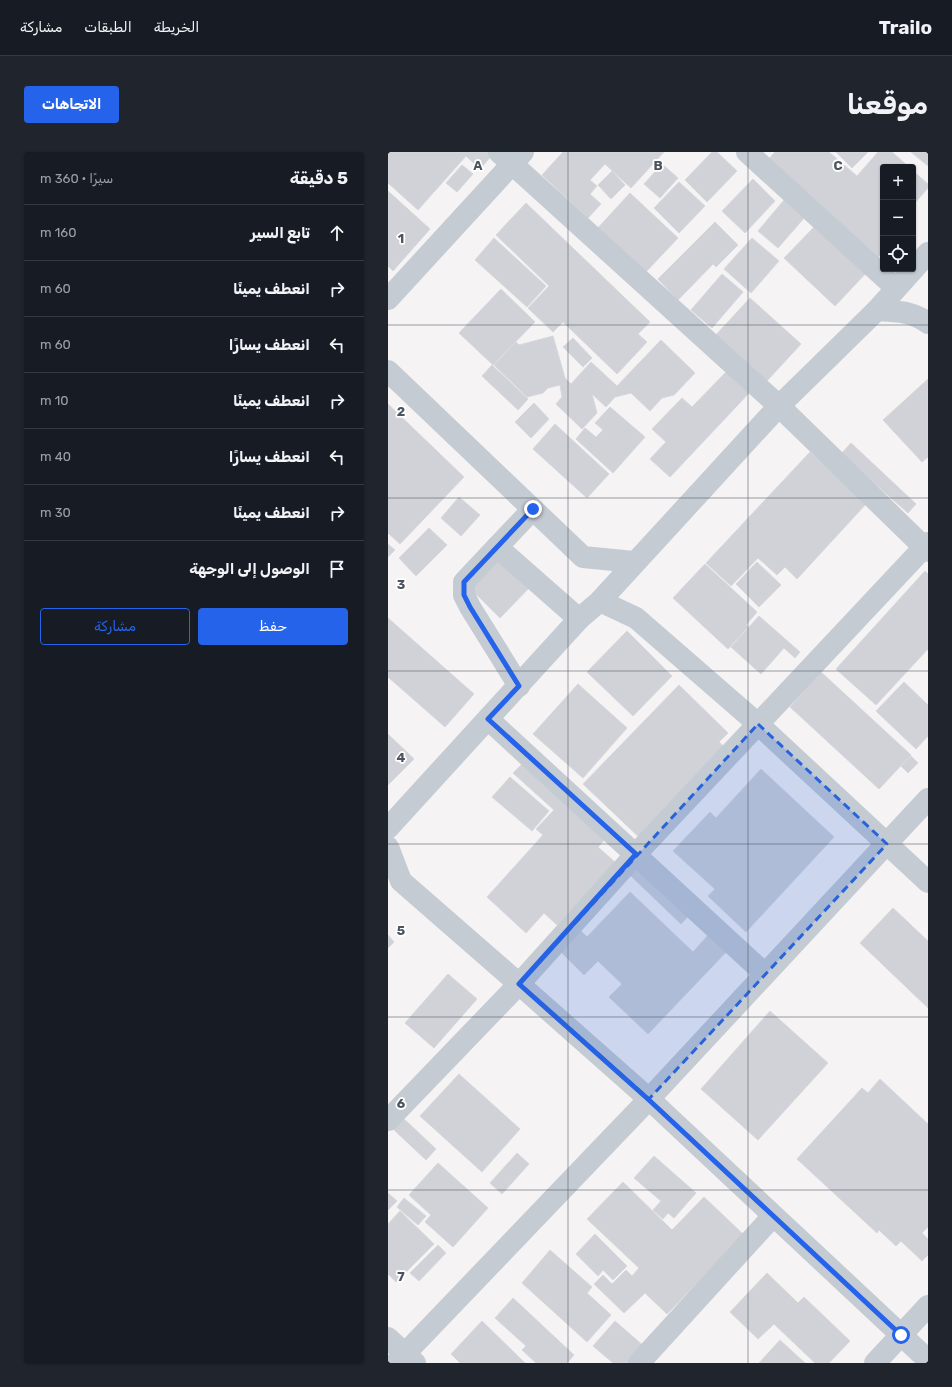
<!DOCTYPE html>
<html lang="ar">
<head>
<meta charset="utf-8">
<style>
  :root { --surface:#171b24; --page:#20242c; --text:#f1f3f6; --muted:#9ea1a6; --line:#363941; --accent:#2563eb }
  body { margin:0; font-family:Rubik,"Noto Sans Arabic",sans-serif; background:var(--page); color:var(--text); direction:rtl }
  .controls { position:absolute; right:12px; top:12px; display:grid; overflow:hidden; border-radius:4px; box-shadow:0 1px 3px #0004 }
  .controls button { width:36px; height:36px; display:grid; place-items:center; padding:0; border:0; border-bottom:1px solid var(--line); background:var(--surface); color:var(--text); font:20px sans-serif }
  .stop { position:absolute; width:12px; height:12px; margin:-9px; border:3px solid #2563eb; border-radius:50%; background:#fff }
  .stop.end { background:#2563eb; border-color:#fff; box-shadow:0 1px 4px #0008 }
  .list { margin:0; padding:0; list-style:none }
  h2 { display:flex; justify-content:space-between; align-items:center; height:52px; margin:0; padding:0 16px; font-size:17px }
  h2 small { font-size:13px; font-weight:400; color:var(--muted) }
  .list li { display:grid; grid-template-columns:26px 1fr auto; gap:12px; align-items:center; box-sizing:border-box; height:56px; padding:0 16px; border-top:1px solid var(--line) }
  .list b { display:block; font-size:15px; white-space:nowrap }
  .list em { font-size:13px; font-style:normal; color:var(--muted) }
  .actions { display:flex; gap:8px; padding:12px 16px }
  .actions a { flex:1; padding:9px 0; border:1px solid var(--accent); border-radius:4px; text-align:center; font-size:14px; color:var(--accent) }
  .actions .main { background:var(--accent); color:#fff }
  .icon { flex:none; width:22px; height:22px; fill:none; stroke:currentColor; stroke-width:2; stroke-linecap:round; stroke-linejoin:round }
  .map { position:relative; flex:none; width:540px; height:1211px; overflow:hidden; direction:ltr; border-radius:4px }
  header { display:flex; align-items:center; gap:24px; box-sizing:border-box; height:56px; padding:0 20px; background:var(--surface); border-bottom:1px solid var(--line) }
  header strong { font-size:19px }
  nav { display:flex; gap:22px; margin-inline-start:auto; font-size:14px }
  .intro { display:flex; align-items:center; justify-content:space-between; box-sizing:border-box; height:96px; padding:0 24px }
  h1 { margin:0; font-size:28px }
  .button { padding:10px 18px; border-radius:4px; background:var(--accent); color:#fff; font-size:14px; font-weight:700 }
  main { display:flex; gap:24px; padding:0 24px }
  aside { flex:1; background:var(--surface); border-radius:4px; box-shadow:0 1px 3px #0004 }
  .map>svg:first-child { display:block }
</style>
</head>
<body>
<header>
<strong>Trailo</strong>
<nav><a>الخريطة</a><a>الطبقات</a><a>مشاركة</a></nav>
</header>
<div class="intro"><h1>موقعنا</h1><a class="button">الاتجاهات</a></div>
<main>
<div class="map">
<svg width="540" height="1211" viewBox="0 0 540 1211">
  <rect width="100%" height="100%" fill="#f5f3f3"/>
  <g fill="#d0d2d7" stroke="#d7d8dd">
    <path d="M0,0H106V1L92,17L78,4L30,58L0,31Z"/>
    <path d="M175,0H276L243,36L217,12L202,28L209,34L202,42L213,52L200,66L154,23Z"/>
    <path d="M324,0H329L349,19L319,50L297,28Z"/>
    <path d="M387,0H441L469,24L490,0H504L521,15H495V100L488,107L378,10Z"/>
    <path d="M448,0H480L464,16Z"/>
    <path d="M523,0H540V14Z"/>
    <path d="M274,12L290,26L272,46L256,32Z"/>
    <path d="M74,13L85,22L69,40L58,31Z"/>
    <path d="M224,19L237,33L223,47L210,33Z"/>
    <path d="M525,19L540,32V36L525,53Z"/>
    <path d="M365,27L387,49L357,81L334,59Z"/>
    <path d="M291,30L317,54L291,81L266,56Z"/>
    <path d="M0,39L42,77L5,119L0,114Z"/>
    <path d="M242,41L290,86L256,122L208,78Z"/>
    <path d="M396,48L417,65L390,96L370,79Z"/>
    <path d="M138,51L262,170L250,182L259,190L229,222L175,170L165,180L140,156L161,134L108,83Z"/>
    <path d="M327,70L350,93L328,115L325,112L290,148L270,127Z"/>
    <path d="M429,72L480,119L447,154L396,106Z"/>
    <path d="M106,86L158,134L139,155L87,108Z"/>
    <path d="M364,86L391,109L363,141L336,117Z"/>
    <path d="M334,122L355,140L324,176L303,158Z"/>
    <path d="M113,137L147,170L105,213L71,181Z"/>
    <path d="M362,146L413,192L377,231L326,185Z"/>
    <path d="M165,184L177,226L183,232L203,210L229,234L273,188L307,221L286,243L274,246L262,259L243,241L227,245L218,255L204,242L209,261L194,277L168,252L174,245L172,233L160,236L155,241L139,245L106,213L128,190L131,193Z"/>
    <path d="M185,186L204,206L195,215L175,195Z"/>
    <path d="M104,213L140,247L130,258L94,224Z"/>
    <path d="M340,218L363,239L282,325L262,307L278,290L264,277L294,246L304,255Z"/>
    <path d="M540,227V305L534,310L495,268Z"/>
    <path d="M146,251L161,267L143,286L127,270Z"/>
    <path d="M0,252L76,325L12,392L0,381Z"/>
    <path d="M222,255L257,285L225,321L188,287L197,276L208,285L215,278L207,271Z"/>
    <path d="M167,272L221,322L199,346L145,297Z"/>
    <path d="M463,291L528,352L520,361L453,302Z"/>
    <path d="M422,300L478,352L409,427L397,415L389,423L370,406L343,434L318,411Z"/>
    <path d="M71,345L92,363L73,384L53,366Z"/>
    <path d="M41,376L59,393L28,424L11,406Z"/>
    <path d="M0,392L7,398L0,405Z"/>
    <path d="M108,400L143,434L112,466L77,431Z"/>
    <path d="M369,410L393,433L371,455L348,432Z"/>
    <path d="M317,412L369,460L358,473L360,475L340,497L285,446Z"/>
    <path d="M537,419L540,422V497L488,553L448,517Z"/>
    <path d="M371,464L412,500L407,506L396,496L373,522L343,495Z"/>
    <path d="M0,466L86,542L57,575L0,525Z"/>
    <path d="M239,479L284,524L245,564L199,520Z"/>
    <path d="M433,520L523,603L491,637L402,555Z"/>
    <path d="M516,530L540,553V584L528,597L488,559Z"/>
    <path d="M190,532L239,576L195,626L145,582Z"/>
    <path d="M291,533L340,581L331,590L340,598L254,688L195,632Z"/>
    <path d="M0,582L26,607L0,633Z"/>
    <path d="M523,604L530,611L520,621L513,614Z"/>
    <path d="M136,610L219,685L210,695L228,711L169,773L156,761L138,781L99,745L155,683L148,677L166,658L125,621Z"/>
    <path d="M373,617L446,685L358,780L320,744L327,737L285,699L322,660L328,666Z"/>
    <path d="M122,625L161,659L144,679L104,645Z"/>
    <path d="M253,712L303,761L293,772L242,723Z"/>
    <path d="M242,740L305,800L322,781L340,798L260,882L221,845L234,832L210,809L196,823L173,800L193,779L199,785Z"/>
    <path d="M505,756L540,789V856L472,791Z"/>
    <path d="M0,783L6,790L0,796Z"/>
    <path d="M60,822L89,847L46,896L17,871Z"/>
    <path d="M382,859L440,911L370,988L313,937Z"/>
    <path d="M71,922L132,977L94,1020L32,964Z"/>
    <path d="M492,927L540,972V1075L534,1081L540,1087V1103L534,1109L513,1089L508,1094L491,1078L489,1081L409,1007L474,936L480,941Z"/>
    <path d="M14,965L48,997L38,1008L4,976Z"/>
    <path d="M129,1001L141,1012L114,1042L102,1031Z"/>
    <path d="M266,1004L308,1041L286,1066L280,1061L275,1067L265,1058L273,1049L246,1026Z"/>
    <path d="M50,1011L100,1056L65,1095L37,1070L43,1063L21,1043Z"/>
    <path d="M235,1030L284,1078L316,1045L356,1083L279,1162L257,1141L236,1161L206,1132L215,1123L224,1132L238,1118L244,1124L251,1116L199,1067Z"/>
    <path d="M0,1041L9,1049L0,1058Z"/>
    <path d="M16,1046L38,1064L30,1073L9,1055Z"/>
    <path d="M12,1059L46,1092L8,1130L0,1122V1072Z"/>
    <path d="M207,1082L239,1114L225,1128L215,1118L210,1124L188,1102Z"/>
    <path d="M50,1093L58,1101L31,1129L22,1121Z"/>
    <path d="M162,1098L204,1135L199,1141L223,1163L199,1190L134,1131Z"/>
    <path d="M379,1121L410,1151L416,1145L462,1189L441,1211H427L386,1172L370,1187L342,1160Z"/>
    <path d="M125,1146L186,1203L179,1211H148L134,1198L138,1194L107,1166Z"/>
    <path d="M94,1169L137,1211H72L63,1202Z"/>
    <path d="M227,1169L258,1196L245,1211H225L205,1194Z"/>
    <path d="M392,1188L417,1211H371Z"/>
  </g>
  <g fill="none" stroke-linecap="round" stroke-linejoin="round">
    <g stroke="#c5cbd3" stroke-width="22">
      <path d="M111,0L391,254L540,399"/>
      <path d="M359,0L508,136"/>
      <path d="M0,147L135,0"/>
      <path d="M489,158C508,159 524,159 540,171"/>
      <path d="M0,219L195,405L246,410"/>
      <path d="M109,395L191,467"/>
      <path d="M212,449L248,466L370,572L540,730"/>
      <path d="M131,534L82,455L76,443V430L145,357"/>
      <path d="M100,567L377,822"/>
      <path d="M0,676L191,467L212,449L391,254L489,158L540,101"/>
      <path d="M0,695L13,729L131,832L261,947L540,1208"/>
      <path d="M0,968L131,832L248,702L540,391"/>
      <path d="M0,1186L27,1211"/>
      <path d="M8,1211L261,947L540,647"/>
      <path d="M251,1211L385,1064"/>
      <path d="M487,1211L540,1154"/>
    </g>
  </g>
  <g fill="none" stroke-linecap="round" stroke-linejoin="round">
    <path stroke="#2563eb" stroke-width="5" d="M145,357L76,430V443L82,455L131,534L100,567L248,702L131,832L261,948L513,1183"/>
  </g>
  <path fill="#2763db" fill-opacity="0.2" stroke="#2763db" stroke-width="3" stroke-dasharray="8 5" stroke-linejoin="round" d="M370,572L499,692L261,947L131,832Z"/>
  <path fill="none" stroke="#4b545f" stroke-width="1" stroke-opacity="0.55" d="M180,0V1211M360,0V1211M0,173H540M0,346H540M0,519H540M0,692H540M0,865H540M0,1038H540"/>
  <g font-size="13" text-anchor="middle" font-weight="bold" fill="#4b545f" stroke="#fff" stroke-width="3.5" stroke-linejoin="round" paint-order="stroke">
    <text x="90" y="18">A</text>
    <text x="270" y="18">B</text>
    <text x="450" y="18">C</text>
    <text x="13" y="91">1</text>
    <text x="13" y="264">2</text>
    <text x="13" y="437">3</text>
    <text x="13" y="610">4</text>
    <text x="13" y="783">5</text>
    <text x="13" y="956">6</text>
    <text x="13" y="1129">7</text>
  </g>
</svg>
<div class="controls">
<button>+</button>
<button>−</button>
<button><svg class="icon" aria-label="locate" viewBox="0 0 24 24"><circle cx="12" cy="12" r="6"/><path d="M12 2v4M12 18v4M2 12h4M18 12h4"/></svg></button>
</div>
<div class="stop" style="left:513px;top:1183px"></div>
<div class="stop end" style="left:145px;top:357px"></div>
</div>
<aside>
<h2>5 دقيقة<small>سيرًا · 360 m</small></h2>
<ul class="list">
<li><svg class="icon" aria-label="ahead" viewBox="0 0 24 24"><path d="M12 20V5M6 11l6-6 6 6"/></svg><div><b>تابع السير</b></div><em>160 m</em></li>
<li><svg class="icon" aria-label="right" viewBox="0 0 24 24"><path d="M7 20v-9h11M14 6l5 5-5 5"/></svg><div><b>انعطف يمينًا</b></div><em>60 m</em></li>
<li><svg class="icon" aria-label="left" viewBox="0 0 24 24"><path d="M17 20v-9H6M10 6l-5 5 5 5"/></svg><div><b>انعطف يسارًا</b></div><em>60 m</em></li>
<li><svg class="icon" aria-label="right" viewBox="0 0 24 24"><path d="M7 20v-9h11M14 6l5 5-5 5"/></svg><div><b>انعطف يمينًا</b></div><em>10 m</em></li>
<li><svg class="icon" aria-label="left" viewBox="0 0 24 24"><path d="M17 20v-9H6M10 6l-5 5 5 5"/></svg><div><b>انعطف يسارًا</b></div><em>40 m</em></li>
<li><svg class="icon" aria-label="right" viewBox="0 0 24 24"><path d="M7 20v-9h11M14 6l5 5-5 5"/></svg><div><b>انعطف يمينًا</b></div><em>30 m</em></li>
<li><svg class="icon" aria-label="arrive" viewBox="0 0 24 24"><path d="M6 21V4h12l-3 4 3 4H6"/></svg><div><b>الوصول إلى الوجهة</b></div></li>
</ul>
<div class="actions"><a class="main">حفظ</a><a>مشاركة</a></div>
</aside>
</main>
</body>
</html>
